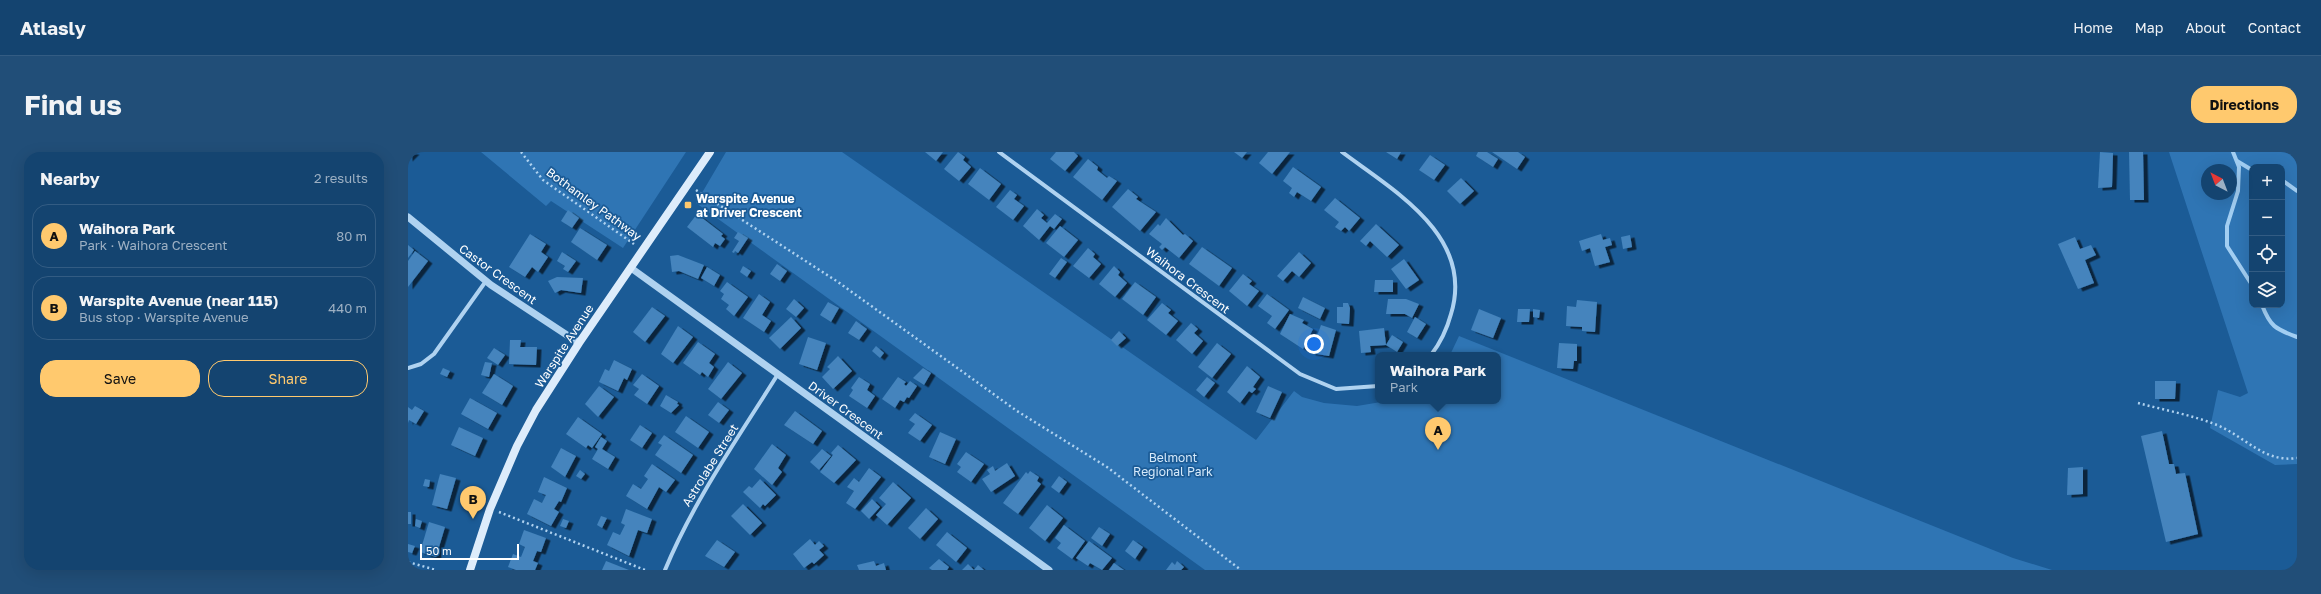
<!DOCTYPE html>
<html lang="en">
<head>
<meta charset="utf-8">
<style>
  :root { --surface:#144470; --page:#214e78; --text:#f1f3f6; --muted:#9db0c3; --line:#335c83; --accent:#ffc96e }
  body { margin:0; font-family:"Golos Text",sans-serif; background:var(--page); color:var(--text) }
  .controls { position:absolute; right:12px; top:12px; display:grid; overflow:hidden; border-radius:8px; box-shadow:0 4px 16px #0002 }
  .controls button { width:36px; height:36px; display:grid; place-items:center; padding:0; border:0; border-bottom:1px solid var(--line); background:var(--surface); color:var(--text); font:20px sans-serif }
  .compass { position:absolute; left:1793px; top:12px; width:36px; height:36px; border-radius:50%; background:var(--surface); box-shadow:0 4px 16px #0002; rotate:318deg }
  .scale { position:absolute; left:12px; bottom:10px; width:99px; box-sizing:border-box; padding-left:4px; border:2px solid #fff; border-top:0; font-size:11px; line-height:14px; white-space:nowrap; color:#fff; -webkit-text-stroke:3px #1b5b96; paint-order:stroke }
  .you { position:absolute; left:906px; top:192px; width:14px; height:14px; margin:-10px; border:3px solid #fff; border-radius:50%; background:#1a73e8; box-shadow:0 0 0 6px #1a73e833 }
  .badge { display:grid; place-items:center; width:26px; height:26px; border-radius:50%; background:var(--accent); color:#111; font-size:13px; font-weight:700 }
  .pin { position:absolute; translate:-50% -33px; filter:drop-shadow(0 1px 2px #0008) }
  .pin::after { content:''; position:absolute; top:21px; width:14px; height:12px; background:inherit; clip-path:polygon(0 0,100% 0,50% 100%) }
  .popup { position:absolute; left:967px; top:200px; width:126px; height:52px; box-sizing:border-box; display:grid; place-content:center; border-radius:8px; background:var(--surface); filter:drop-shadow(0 1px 3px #0005); font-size:13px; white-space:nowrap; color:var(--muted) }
  .popup b { font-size:15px; color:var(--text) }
  .popup::after { content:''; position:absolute; left:50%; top:100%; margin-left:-8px; border:8px solid transparent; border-top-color:var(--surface) }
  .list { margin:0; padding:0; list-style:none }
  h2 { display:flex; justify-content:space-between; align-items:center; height:52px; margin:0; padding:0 16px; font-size:17px }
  h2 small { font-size:13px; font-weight:400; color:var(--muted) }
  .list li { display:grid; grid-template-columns:26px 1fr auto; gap:12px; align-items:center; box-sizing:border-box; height:64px; margin:0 8px 8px; padding:0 8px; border:1px solid var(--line); border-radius:16px }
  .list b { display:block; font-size:15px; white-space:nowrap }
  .list p { margin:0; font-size:13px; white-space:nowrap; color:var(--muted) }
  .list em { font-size:13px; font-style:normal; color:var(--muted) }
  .actions { display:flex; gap:8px; padding:12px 16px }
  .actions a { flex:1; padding:9px 0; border:1px solid var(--accent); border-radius:16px; text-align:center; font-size:14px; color:var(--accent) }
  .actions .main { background:var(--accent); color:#111 }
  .icon { flex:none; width:22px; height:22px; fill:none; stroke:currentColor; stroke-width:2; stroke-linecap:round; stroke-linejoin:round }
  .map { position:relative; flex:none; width:1889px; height:418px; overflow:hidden; border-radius:16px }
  header { display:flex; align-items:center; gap:24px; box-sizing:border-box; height:56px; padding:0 20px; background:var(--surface); border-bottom:1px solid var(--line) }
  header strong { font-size:19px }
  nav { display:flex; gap:22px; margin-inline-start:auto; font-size:14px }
  .intro { display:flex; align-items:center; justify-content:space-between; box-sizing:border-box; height:96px; padding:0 24px }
  h1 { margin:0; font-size:28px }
  .button { padding:10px 18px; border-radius:16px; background:var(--accent); color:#111; font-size:14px; font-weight:700 }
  main { display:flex; gap:24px; padding:0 24px }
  aside { flex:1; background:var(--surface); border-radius:16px; box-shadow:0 4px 16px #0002 }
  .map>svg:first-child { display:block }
</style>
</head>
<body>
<header>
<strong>Atlasly</strong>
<nav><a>Home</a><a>Map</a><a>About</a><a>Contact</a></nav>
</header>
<div class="intro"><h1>Find us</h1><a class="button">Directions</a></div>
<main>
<aside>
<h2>Nearby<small>2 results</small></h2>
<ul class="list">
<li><span class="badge">A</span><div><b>Waihora Park</b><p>Park · Waihora Crescent</p></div><em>80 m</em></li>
<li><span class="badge">B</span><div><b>Warspite Avenue (near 115)</b><p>Bus stop · Warspite Avenue</p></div><em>440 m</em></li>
</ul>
<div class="actions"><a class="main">Save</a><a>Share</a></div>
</aside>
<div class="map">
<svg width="1889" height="418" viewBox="0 0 1889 418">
  <defs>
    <filter id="shadow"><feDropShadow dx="4.5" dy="2.5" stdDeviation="0" flood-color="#0009"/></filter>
  </defs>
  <rect width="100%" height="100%" fill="#1b5b96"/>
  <g fill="#2f75b4" fill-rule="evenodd">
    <path d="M73,0H278L215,96L143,49L138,54Z"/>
    <path d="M318,0H434L848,288L886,239L894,245L916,251L949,254L979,249H1090V203H1042L1051,184L1605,406L1644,418H797L288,51Z"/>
    <path d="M1761,0H1889V312L1867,313L1802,276L1810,238L1832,245L1840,241ZM1844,15H1874V153H1844ZM1799,18H1823V42H1799Z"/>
  </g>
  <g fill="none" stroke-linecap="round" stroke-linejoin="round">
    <g stroke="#a2cef2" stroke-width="4">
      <path d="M1825,0L1831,15L1830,39L1819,74V94L1844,133"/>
      <path d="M1829,9L1844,18"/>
      <path d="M1874,28L1889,39"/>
      <path d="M1854,153C1862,174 1867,177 1889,185"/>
    </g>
  </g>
  <g fill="#4484bd" filter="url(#shadow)">
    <path d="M0,0H7L0,7Z"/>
    <path d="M517,0H535L528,9Z"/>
    <path d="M550,0L557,5L555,8L563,15L551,29L536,17Z"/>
    <path d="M648,0H666L670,4L657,19L642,7Z"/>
    <path d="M826,0H839L834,6Z"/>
    <path d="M860,0H882L864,22L851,11Z"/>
    <path d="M978,0H993L989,7Z"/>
    <path d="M1070,0H1079L1090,7L1085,15L1068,4Z"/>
    <path d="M1084,0H1110L1117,5L1109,17Z"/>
    <path d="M1692,0L1705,1L1704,35L1690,36Z"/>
    <path d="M1721,0H1735L1736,48H1722Z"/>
    <path d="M1022,3L1037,13L1026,28L1011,18Z"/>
    <path d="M680,7L690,15L689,18L699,26L701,24L709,29L694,48L665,25Z"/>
    <path d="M885,15L913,35L903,49L889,40L886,45L881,41L884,36L875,29Z"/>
    <path d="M572,16L593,32L581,48L560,32Z"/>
    <path d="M1053,26L1066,39L1052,52L1039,39Z"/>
    <path d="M720,37L730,45L728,47L748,60L732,79L704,55Z"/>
    <path d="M602,38L609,43L606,47L616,54L605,68L588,55Z"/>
    <path d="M927,46L952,66L941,79L937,75L933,79L927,75L931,70L916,58Z"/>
    <path d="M629,57L636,63L633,66L639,71L647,62L654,67L646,77L642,74L631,88L615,74Z"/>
    <path d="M160,58L171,66L164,76L153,69Z"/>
    <path d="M289,62L315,82L313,84L317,87L312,94L307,91L305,95L279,75Z"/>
    <path d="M758,66L775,83L777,82L785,89L771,106L757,95L754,98L751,95L754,92L741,82L750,72L752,74Z"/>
    <path d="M968,72L991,93L979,105L962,89L958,94L952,89Z"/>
    <path d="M652,74L670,88L656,105L638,91Z"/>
    <path d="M172,76L199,93L189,108L163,90Z"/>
    <path d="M330,80L340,86L330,101L327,99L326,101L324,100L331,89L326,86Z"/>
    <path d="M122,82L138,92L133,100L140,105L130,120L124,115L117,125L101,115Z"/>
    <path d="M1193,82L1195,88L1202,86L1204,93L1197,95L1202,110L1187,114L1182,96L1174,99L1171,89Z"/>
    <path d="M1222,83L1224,95L1215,97L1213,85Z"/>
    <path d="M1667,85L1672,97L1683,93L1688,103L1677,108L1686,131L1670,137L1650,92Z"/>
    <path d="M0,93L6,98L0,106Z"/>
    <path d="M794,95L824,116L811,134L781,112Z"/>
    <path d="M680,96L687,102L685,105L693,112L681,126L665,114Z"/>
    <path d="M7,99L20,109L0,135V109Z"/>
    <path d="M154,100L168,109L160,120L155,117L157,114L149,109Z"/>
    <path d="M891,100L903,111L891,125L884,119L875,129L869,124Z"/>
    <path d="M270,103L296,113L290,127L271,119L264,120L262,104Z"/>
    <path d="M653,106L659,110L647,126L641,122Z"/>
    <path d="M996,107L1011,128L998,137L983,117Z"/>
    <path d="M369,112L379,119L372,129L362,122Z"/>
    <path d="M335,114L343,119L339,125L332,120Z"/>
    <path d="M706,114L712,120L710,123L719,131L707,145L691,132Z"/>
    <path d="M299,115L312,123L306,134L293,126Z"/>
    <path d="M835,122L844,129L841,132L851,139L839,154L821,139Z"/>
    <path d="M149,125L175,126L173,141L153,138L147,141L140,129Z"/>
    <path d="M967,128H985V140H966Z"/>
    <path d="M319,130L340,145L326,164L318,157L321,153L313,147L316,142L312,139Z"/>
    <path d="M727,130L748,145L735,163L714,147Z"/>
    <path d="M351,142L362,150L354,163L363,169L356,180L335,166Z"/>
    <path d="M859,142L881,158L867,177L859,171L864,164L850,154Z"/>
    <path d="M895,145L917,156L912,167L890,156Z"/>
    <path d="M386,147L396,156L388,165L378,157Z"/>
    <path d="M980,147H998L1011,152L1004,166L997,162H978Z"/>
    <path d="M1169,148L1189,150L1187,180L1174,179V175L1158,174L1159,154L1168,155Z"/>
    <path d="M420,150L431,156L423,170L412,163Z"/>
    <path d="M754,151L763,158L760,161L770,169L758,183L739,168Z"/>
    <path d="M935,151H940L942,156L941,172L929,171V155H935Z"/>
    <path d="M244,155L257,164L237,190L225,180Z"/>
    <path d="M1071,157L1093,166L1085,186L1063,178Z"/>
    <path d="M1110,157H1122L1121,170H1109Z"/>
    <path d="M1125,157L1132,158L1131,166L1125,165Z"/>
    <path d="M882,162L896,168L894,171L905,177L895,197L872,182Z"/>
    <path d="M383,165L393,176L372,197L361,186Z"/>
    <path d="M1007,165L1018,172L1009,186L999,180Z"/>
    <path d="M448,169L459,177L451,188L440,181Z"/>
    <path d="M783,171L790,177L786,181L795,189L784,202L768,188Z"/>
    <path d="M913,173L928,178L921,204L903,201Z"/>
    <path d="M270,174L285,185L265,211L253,202Z"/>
    <path d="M976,176L978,193L962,194L963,200L953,201L951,179Z"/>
    <path d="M711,179L718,186L709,194L703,188Z"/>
    <path d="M984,183L995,190L989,200L978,193Z"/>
    <path d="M400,185L418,191L409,218L391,212Z"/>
    <path d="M102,188H113L112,195H129L128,213L101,212Z"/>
    <path d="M290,190L307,202L301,211L306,215L300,225L294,220L292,223L275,211Z"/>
    <path d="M809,191L823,202L804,226L790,215Z"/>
    <path d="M1151,191L1169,192V209H1166L1165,217L1149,216Z"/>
    <path d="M468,194L476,201L472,206L464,199Z"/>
    <path d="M86,196L97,203L90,213L79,206Z"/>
    <path d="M430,204L444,219L425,237L414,225L422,217L419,215Z"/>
    <path d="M206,208L224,217L219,228L216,226L210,239L191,230L197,217L201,219Z"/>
    <path d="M77,210L84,211L81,225L73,223Z"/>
    <path d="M320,210L334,221L313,247L300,237Z"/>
    <path d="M839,214L852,225L845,235L848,237L844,241L841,239L832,251L819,240Z"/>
    <path d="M35,216L42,219L39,225L32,222Z"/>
    <path d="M515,216L523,221L516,233L505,226Z"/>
    <path d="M86,222L105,234L94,253L74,241Z"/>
    <path d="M234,222L251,234L239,252L226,243L231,237L225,233Z"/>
    <path d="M451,225L462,232L459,238L467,244L459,256L441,244L445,238L443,236Z"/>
    <path d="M490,225L498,230L496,232L498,234L502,229L509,234L501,246L499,245L496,250L492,248L487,256L474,247Z"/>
    <path d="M799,225L807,231L796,245L788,238Z"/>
    <path d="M1747,229H1768L1767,247H1747Z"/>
    <path d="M191,234L206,245L190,265L177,252Z"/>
    <path d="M860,234L874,240L862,266L848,260Z"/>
    <path d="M258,243L270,250L269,252L271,253L263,261L252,254Z"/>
    <path d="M62,246L89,261L80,277L53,262Z"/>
    <path d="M310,250L321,258L311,271L300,263Z"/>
    <path d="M7,254L16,259L8,272L1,268L0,271V255L4,258Z"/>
    <path d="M387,259L414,279L405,292L376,273Z"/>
    <path d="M507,261L524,273L512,289L500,281L507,272L501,268Z"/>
    <path d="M278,264L301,280L290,296L267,280Z"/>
    <path d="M170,265L194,282L184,296L180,293L178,296L158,282Z"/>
    <path d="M232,273L244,281L234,296L222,288Z"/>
    <path d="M51,275L75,286L67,304L43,293Z"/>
    <path d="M1754,279L1761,312H1766L1768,322L1777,321L1790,382L1758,390L1733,284Z"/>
    <path d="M532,280L548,287L537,312L521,305Z"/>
    <path d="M256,283L285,303L273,321L247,303L254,293L250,291Z"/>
    <path d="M193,285L199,289L194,297L207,305L200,317L184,307L190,297L187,295Z"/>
    <path d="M364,292L378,303L370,316L374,320L364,333L346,317Z"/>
    <path d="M430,293L448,308L426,331L412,320L425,303L423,301Z"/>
    <path d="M153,296L168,304L157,325L143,315Z"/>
    <path d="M414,297L423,304L411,318L402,310Z"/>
    <path d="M558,300L576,312L563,330L549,320L553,315L549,312Z"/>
    <path d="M599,311L607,324L583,340L574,327L582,322L579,318L585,314L587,319Z"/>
    <path d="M244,312L267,328L258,340L251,335L239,357L218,344L225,332L233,337L240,327L236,324Z"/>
    <path d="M1675,315V342L1659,343L1660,316Z"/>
    <path d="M461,316L473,325L447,357L438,351L446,339L439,335L446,326L451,330Z"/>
    <path d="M172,318L177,322L173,327L168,324Z"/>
    <path d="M622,319L631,325L629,329L633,332L610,362L595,351L618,320L620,322Z"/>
    <path d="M32,322L48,326L39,357L24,353Z"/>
    <path d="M651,324L659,330L651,341L643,335Z"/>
    <path d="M136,325L159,336L153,350L151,349L146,357L151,360L143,374L119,362L126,347L134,351L138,343L130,340Z"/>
    <path d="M17,327L22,328L21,335L15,334Z"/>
    <path d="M352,327L368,343L357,354L355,352L352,356L335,340L341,334L344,336Z"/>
    <path d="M485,330L503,346L479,373L468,363L478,352L471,346Z"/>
    <path d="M464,347L472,355L461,367L453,359Z"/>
    <path d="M335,352L354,371L342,383L323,364Z"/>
    <path d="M639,353L655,366L637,389L621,376Z"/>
    <path d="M518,356L530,367L512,387L500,376Z"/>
    <path d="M218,357L244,367L239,381L230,378L221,404L199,393L205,380L212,383L217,373L213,371Z"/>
    <rect x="0" y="360" width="3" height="12"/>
    <path d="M193,364L199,366L194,376L189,373Z"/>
    <path d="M8,367L14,369L12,376L7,374Z"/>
    <path d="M155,367L161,369L158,376L152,374Z"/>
    <path d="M21,370L37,375L28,405L12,400Z"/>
    <path d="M656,373L677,389L664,407L649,396L653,391L647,386Z"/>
    <path d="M691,375L702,382L694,394L683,386Z"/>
    <path d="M116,378L138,386L133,400L129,399L125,409L130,411L127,418H108L100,415L105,402L113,405L117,395L111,392Z"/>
    <path d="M539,380L559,396L548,410L528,393Z"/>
    <path d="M402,387L407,393L411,389L416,394L411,398L416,403L406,412L404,410L396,416L385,402Z"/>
    <path d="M309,388L327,400L316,415L297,404Z"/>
    <path d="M725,388L735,395L727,407L717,399Z"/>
    <path d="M681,389L704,406L694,418L682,411L680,414L668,406Z"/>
    <path d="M0,392L7,394L4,401L0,400Z"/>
    <path d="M531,407L541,415L539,418H524L521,416Z"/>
    <path d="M198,409L221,418H194Z"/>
    <path d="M466,409L468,414L476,411L478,418H451L449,413Z"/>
    <path d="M769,409L776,415L773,418H758L764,410L767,413Z"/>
    <path d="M706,411L716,418H701Z"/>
    <path d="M560,412L566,418L570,413L576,418H554Z"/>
  </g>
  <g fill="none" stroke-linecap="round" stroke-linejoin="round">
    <g stroke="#afd2f0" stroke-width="2.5" stroke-dasharray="2 3" stroke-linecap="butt">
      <path d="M113,0L135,28L226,92"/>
      <path d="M288,38L430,130L609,259L699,315L833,418"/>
      <path d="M1730,251C1756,258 1784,263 1809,273C1838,285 1856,311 1889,306"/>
      <path d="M91,360L237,418"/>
      <path d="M0,410L28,418"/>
    </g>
    <g stroke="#afd2f0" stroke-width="4">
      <path d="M591,0L892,222L928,237L970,234"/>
      <path d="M934,0C986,39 1067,84 1043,162C1039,177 1033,190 1023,203"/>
      <path d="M0,216L13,212L26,202L78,129"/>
      <path d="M257,418C286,348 330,286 370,222"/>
    </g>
    <g stroke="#afd2f0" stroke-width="7">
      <path d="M0,65L83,133L171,191"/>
      <path d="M223,116L641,418"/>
    </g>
    <path stroke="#ddecfb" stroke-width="8" d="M62,418L82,357L109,294L128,258L171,191L302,0"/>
  </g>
  <rect fill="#ffc96e" stroke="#1b5b96" stroke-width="1.5" x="276" y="49" width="8" height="8" rx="2"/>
  <g text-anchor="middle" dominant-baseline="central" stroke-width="3.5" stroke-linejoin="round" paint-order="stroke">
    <g font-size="12" font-weight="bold" fill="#fff" stroke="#1b5b96" text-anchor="start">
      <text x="288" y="46">Warspite Avenue<tspan x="288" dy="14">at Driver Crescent</tspan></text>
    </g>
    <g font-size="12" fill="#fff" stroke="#1b5b96">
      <text transform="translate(186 52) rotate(36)">Bothamley Pathway</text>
      <text transform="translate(90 122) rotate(36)">Castor Crescent</text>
      <text transform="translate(780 128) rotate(37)">Waihora Crescent</text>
      <text transform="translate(156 194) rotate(-57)">Warspite Avenue</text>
      <text transform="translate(438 258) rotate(36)">Driver Crescent</text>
      <text transform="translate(302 313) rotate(-58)">Astrolabe Street</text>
    </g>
    <g font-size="12" fill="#d6eafb" stroke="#1b5b96">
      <text x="765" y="305">Belmont<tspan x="765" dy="14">Regional Park</tspan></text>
    </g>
  </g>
</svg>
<div class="controls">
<button>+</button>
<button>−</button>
<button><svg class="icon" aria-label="locate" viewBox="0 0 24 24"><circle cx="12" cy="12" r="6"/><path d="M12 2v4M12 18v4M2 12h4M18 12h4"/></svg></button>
<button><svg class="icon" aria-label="layers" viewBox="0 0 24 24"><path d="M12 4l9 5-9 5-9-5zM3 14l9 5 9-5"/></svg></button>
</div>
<svg class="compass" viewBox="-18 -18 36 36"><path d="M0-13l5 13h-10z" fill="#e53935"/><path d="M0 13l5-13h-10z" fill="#9db0c3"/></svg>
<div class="scale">50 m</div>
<div class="you"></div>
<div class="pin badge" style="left:1030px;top:298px">A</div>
<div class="popup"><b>Waihora Park</b>Park</div>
<div class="pin badge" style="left:65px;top:367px">B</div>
</div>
</main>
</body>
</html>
